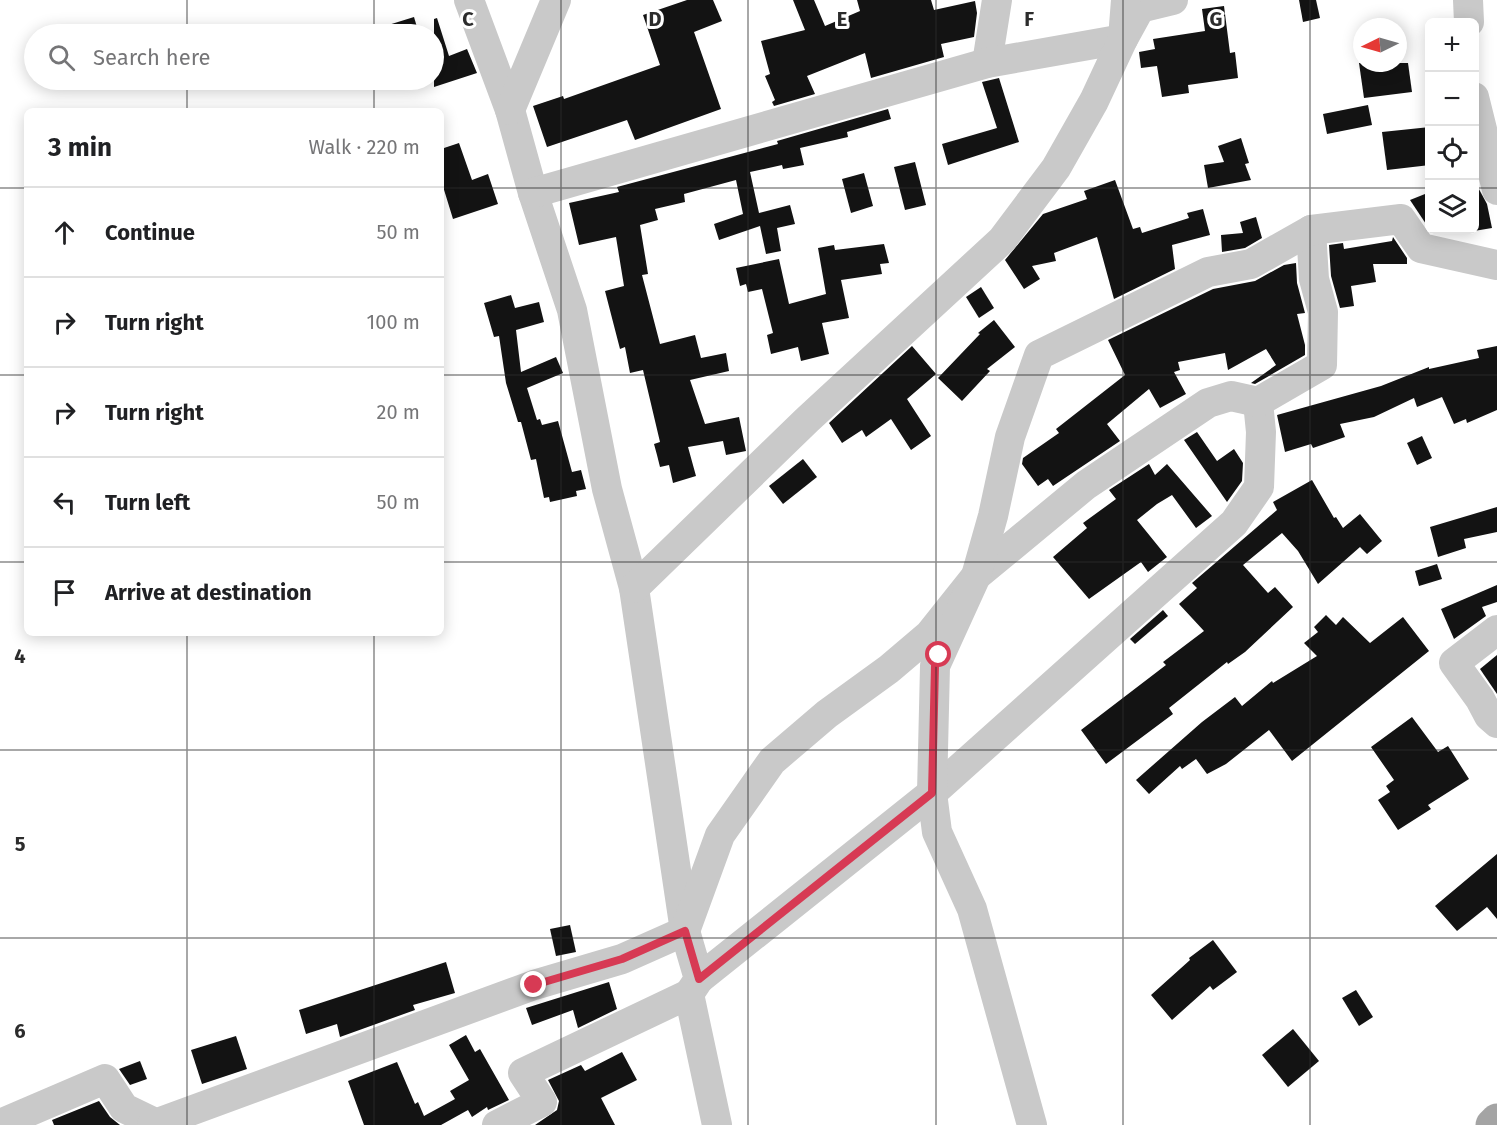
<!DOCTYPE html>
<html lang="en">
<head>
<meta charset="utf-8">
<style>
  :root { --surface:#fff; --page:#f2f2f2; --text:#202124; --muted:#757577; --line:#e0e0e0 }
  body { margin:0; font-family:"Fira Sans",sans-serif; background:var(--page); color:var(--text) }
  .controls { position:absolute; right:18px; top:18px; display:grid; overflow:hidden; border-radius:9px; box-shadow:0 3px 15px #0003 }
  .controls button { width:54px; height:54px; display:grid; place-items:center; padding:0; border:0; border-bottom:2px solid var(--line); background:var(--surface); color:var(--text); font:30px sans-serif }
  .compass { position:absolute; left:1353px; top:18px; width:54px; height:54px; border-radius:50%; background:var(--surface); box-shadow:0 3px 15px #0003; rotate:265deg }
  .stop { position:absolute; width:18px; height:18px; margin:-14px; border:4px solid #d73a54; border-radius:50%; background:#fff }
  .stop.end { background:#d73a54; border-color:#fff; box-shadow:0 2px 6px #0008 }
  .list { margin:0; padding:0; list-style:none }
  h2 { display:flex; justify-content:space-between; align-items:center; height:78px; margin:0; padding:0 24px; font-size:26px }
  h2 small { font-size:20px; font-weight:400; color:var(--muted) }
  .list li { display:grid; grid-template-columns:39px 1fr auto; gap:18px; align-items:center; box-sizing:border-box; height:90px; padding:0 24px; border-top:2px solid var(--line) }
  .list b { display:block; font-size:22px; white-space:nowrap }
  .list em { font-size:20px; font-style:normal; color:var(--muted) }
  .icon { flex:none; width:33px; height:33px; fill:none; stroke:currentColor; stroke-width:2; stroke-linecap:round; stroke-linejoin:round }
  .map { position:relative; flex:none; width:1497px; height:1125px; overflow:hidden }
  .search { position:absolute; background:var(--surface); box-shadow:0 3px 15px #0003; left:24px; top:24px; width:420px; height:66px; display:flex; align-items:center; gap:15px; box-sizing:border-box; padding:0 21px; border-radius:33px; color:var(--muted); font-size:22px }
  .panel { position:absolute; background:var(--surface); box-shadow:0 3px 15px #0003; left:24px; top:108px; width:420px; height:528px; border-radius:9px }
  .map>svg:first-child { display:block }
</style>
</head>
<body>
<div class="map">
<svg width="1497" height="1125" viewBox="0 0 1497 1125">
  <rect width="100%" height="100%" fill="#fff"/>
  <g fill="#131313">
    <path d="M687,0H713L722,21L694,32L721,109L635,140L627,120L547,147L533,106L563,96L564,99L660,65L643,15Z"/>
    <path d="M793,0H814L825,26L860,11L857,0H931L934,10L975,1L977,13L974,37L941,44L944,57L871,78L865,53L807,76L815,94L774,106L772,102L775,100L765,76L770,74L761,41L805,30Z"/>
    <path d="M1299,0H1316L1320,18L1303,22Z"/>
    <path d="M1224,6L1230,53L1235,52L1238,78L1188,85L1189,93L1162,97L1157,66L1141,68L1139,52L1155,49L1153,39L1205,31L1202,9Z"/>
    <path d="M414,17L419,34H370L369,31Z"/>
    <path d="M437,18L449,56L467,49L477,73L434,87V19Z"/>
    <path d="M1359,63H1408L1412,92L1364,98Z"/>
    <path d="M999,78L1019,142L948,165L942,144L997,128L982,82Z"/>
    <path d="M1368,105L1372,125L1327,134L1323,114Z"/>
    <path d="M888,109L891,119L847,132L848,137L800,148L804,165L783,169L782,165L750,172L759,213L790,205L795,224L777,228L781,251L766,254L760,226L719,240L714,224L743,214L736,180L684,194L685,202L655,209L658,220L640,225L648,274L642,275L660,344L695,335L701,358L726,353L729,371L690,380L705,424L739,417L746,451L726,455L723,441L688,447L696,476L673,483L669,465L660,467L657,455L654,444L660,442L643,370L630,373L625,347L620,349L605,291L624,286L616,237L579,245L569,203L619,192L617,187L778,144L777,141Z"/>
    <path d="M1430,127V165L1387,170L1382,132Z"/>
    <path d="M1241,138L1249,163L1245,164L1251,180L1208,188L1204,165L1224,162L1218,146Z"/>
    <path d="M459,143L472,180L488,174L498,204L453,219L441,180V149Z"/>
    <path d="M915,162L926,205L905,210L894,167Z"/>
    <path d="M864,173L873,206L851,213L842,179Z"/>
    <path d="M1115,180L1133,229L1140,227L1142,233L1189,218L1187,213L1203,209L1210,235L1172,245L1175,269L1114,299L1097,237L1054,253L1056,261L1032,266L1040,279L1024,289L1005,260L1043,214L1087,199L1084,191Z"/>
    <path d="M1474,180L1487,204L1492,228L1474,231Z"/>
    <path d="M1430,192V230L1410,200Z"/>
    <path d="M1256,217L1262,238L1245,248L1222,252L1221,235L1243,233L1240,222Z"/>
    <path d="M1393,237L1407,258V264H1373L1376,282L1351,286L1354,306L1340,308L1331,276L1329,245L1343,243L1344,249L1392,241Z"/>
    <path d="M884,244L889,263L880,264L882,274L841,280L849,318L822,323L829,354L801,361L798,347L771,354L767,335L773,333L762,289L748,292L746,284L740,286L736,268L779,259L789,304L826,294L818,248L834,245L835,250Z"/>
    <path d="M1296,263L1297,283L1305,313L1297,314L1305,345V355L1255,384L1251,383L1276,365L1266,349L1228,370L1225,353L1178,362L1180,370L1174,372L1186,394L1160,408L1149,389L1107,424L1120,441L1053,486L1048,479L1038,486L1022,464L1023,458L1059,433L1056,429L1125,375L1108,340L1213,289L1255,281L1284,265Z"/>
    <path d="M981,287L994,308L979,318L966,297Z"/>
    <path d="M511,295L515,308L539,302L544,322L516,330L521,372L556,357L563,373L527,388L537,420L540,419L542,425L558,421L572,472L581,470L586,489L576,491L577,496L550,502L549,497L544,498L536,459L531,460L521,422H518L506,383L499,336L494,337L484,303Z"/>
    <path d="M994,320L1015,347L987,369L990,371L962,401L938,378L980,334L978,333Z"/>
    <path d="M912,346L936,374L907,399L931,436L911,450L891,419L866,437L862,430L842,443L829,423Z"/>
    <path d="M1497,346V410L1467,423L1466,419L1454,424L1442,397L1417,407L1414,398L1374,417L1340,424L1345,437L1313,448L1311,444L1285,452L1277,415L1381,386L1429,367V369L1479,358L1477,350Z"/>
    <path d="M1197,432L1217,461L1234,449L1243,463L1242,481L1227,502L1184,440Z"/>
    <path d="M1422,436L1432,458L1417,465L1407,443Z"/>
    <path d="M803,459L817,477L783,504L769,486Z"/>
    <path d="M1149,464L1155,475L1167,464L1212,516L1196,528L1172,495L1157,504L1137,520L1167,557L1148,572L1141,562L1089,599L1053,557L1087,528L1083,523L1116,499L1109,490Z"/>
    <path d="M1312,480L1334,518L1336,517L1343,528L1360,514L1382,541L1367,554L1360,547L1318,584L1298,551L1282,533L1243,565L1268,593L1275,587L1293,607L1245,652L1228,664L1227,662L1169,708L1173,714L1106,764L1081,730L1166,665L1163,662L1204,631L1179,604L1197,588L1192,583L1277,510L1273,502Z"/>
    <path d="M1497,507V532L1464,539L1466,548L1438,557L1430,527Z"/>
    <path d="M1437,564L1442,579L1419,586L1415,571Z"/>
    <path d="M1497,585V602L1482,607L1486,616L1454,639L1441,609Z"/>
    <path d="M1163,610L1168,616L1135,644L1130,639Z"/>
    <path d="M1326,615L1336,625L1343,617L1370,643L1403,617L1429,651L1292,761L1269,730L1226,764L1207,774L1196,759L1182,769L1180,766L1149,794L1136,780L1202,722L1235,697L1242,706L1272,681L1273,683L1317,656L1304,643L1318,632L1314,627Z"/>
    <path d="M1497,655V694L1480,669Z"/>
    <path d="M1412,717L1438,752L1448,746L1469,779L1428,805L1431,809L1398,830L1378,800L1390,792L1386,786L1394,780L1371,747Z"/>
    <path d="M1497,854V919L1487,907L1457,931L1435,906Z"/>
    <path d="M570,925L576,952L556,956L550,929Z"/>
    <path d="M1213,940L1237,972L1213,990L1210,986L1172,1020L1151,995L1190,960L1189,958Z"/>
    <path d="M446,962L455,993L413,1005L415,1010L340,1037L337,1024L306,1034L299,1010Z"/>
    <path d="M609,982L617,1009L578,1028L573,1010L532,1025L526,1008Z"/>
    <path d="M1356,990L1373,1017L1359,1026L1342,998Z"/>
    <path d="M1293,1029L1319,1061L1288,1087L1262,1055Z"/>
    <path d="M466,1035L475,1052L480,1049L509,1100L488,1110L487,1107L472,1117L468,1110L441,1125H364L348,1081L397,1062L415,1104L418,1102L424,1116L455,1099L450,1091L469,1080L449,1045Z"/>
    <path d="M236,1036L247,1069L202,1084L191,1050Z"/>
    <path d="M622,1052L637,1080L601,1098L615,1125H535L557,1110L559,1101L548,1080L581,1065L585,1071Z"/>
    <path d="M140,1061L147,1079L130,1085L119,1069Z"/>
    <path d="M99,1101L110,1117L120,1125H54L52,1120Z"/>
  </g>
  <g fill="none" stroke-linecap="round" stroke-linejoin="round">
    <g stroke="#c9c9c9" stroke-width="30">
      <path d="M469,0L510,110L533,193L572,310L607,489L634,588L685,931L699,979L689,994"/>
      <path d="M1468,0L1469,22"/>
      <path d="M987,63L997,0"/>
      <path d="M1474,97L1497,190"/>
      <path d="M510,110L556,0"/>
      <path d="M533,193L987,63L1123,39L1140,8L1173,0"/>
      <path d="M634,588L807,420L1002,240L1056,168L1094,101L1123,39L1126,0"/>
      <path d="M1497,630L1454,663L1480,699L1489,716L1497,723"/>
      <path d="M699,979L932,793L1234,523L1259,487L1261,432L1258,402"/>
      <path d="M0,1124L105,1079L124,1108L155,1123"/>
      <path d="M152,1125L534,985L622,959L685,931L720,835L772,761L827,714L889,669L929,635L976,576L1086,485L1208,403L1231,396L1258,402L1322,365L1323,312L1314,279L1311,230"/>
      <path d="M497,1125L542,1102L523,1073L689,994L717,1125"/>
      <path d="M1032,1125L972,909L937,832L932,793L935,666L976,576L993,516L1010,437L1039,355L1208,272L1251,264L1311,230L1401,219L1421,248L1497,265"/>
    </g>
    <path stroke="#a4a4a4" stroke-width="33" d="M1492,1125L1497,1120"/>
  </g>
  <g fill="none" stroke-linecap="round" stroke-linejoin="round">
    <path stroke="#d73a54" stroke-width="8" d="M534,985L622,959L685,931L699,979L932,793L935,666L939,655"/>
  </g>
  <path fill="none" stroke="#2c2c2c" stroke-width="1.5" stroke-opacity="0.55" d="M187,0V34M374,0V34M561,0V1125M748,0V1125M936,0V1125M1123,0V1125M1310,0V1125M187,80V111M374,80V111M0,188H27M441,188H1430M1474,188H1497M0,375H27M441,375H1497M0,562H27M441,562H1497M187,633V1125M374,633V1125M0,750H1497M0,938H1497"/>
  <g font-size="20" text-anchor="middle" font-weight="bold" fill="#2c2c2c" stroke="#fff" stroke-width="6" stroke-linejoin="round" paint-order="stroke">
    <text x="468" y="26">C</text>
    <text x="655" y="26">D</text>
    <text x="842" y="26">E</text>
    <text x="1029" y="26">F</text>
    <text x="1216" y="26">G</text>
    <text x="20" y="663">4</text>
    <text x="20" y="851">5</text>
    <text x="20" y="1038">6</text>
  </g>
</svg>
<div class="controls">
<button>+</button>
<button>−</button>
<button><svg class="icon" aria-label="locate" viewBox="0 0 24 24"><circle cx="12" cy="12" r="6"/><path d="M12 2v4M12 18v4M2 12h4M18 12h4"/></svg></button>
<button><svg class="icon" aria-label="layers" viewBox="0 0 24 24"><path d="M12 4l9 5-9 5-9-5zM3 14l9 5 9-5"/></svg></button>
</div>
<svg class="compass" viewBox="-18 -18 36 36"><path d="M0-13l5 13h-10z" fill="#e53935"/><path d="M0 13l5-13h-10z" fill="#757577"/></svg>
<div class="stop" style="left:939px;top:655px"></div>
<div class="stop end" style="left:534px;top:985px"></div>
<div class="search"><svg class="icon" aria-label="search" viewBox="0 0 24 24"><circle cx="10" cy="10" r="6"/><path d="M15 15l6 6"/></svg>Search here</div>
<section class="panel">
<h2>3 min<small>Walk · 220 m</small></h2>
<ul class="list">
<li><svg class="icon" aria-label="ahead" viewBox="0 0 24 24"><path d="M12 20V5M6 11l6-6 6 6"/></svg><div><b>Continue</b></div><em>50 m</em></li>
<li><svg class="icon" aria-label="right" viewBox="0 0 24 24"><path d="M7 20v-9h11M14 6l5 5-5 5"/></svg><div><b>Turn right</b></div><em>100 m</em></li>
<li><svg class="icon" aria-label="right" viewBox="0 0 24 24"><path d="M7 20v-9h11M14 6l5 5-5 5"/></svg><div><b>Turn right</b></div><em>20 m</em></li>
<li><svg class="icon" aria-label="left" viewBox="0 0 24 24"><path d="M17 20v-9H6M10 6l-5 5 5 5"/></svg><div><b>Turn left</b></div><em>50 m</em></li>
<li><svg class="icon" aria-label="arrive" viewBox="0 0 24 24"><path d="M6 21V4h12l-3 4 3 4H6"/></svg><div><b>Arrive at destination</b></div></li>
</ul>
</section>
</div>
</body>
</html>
